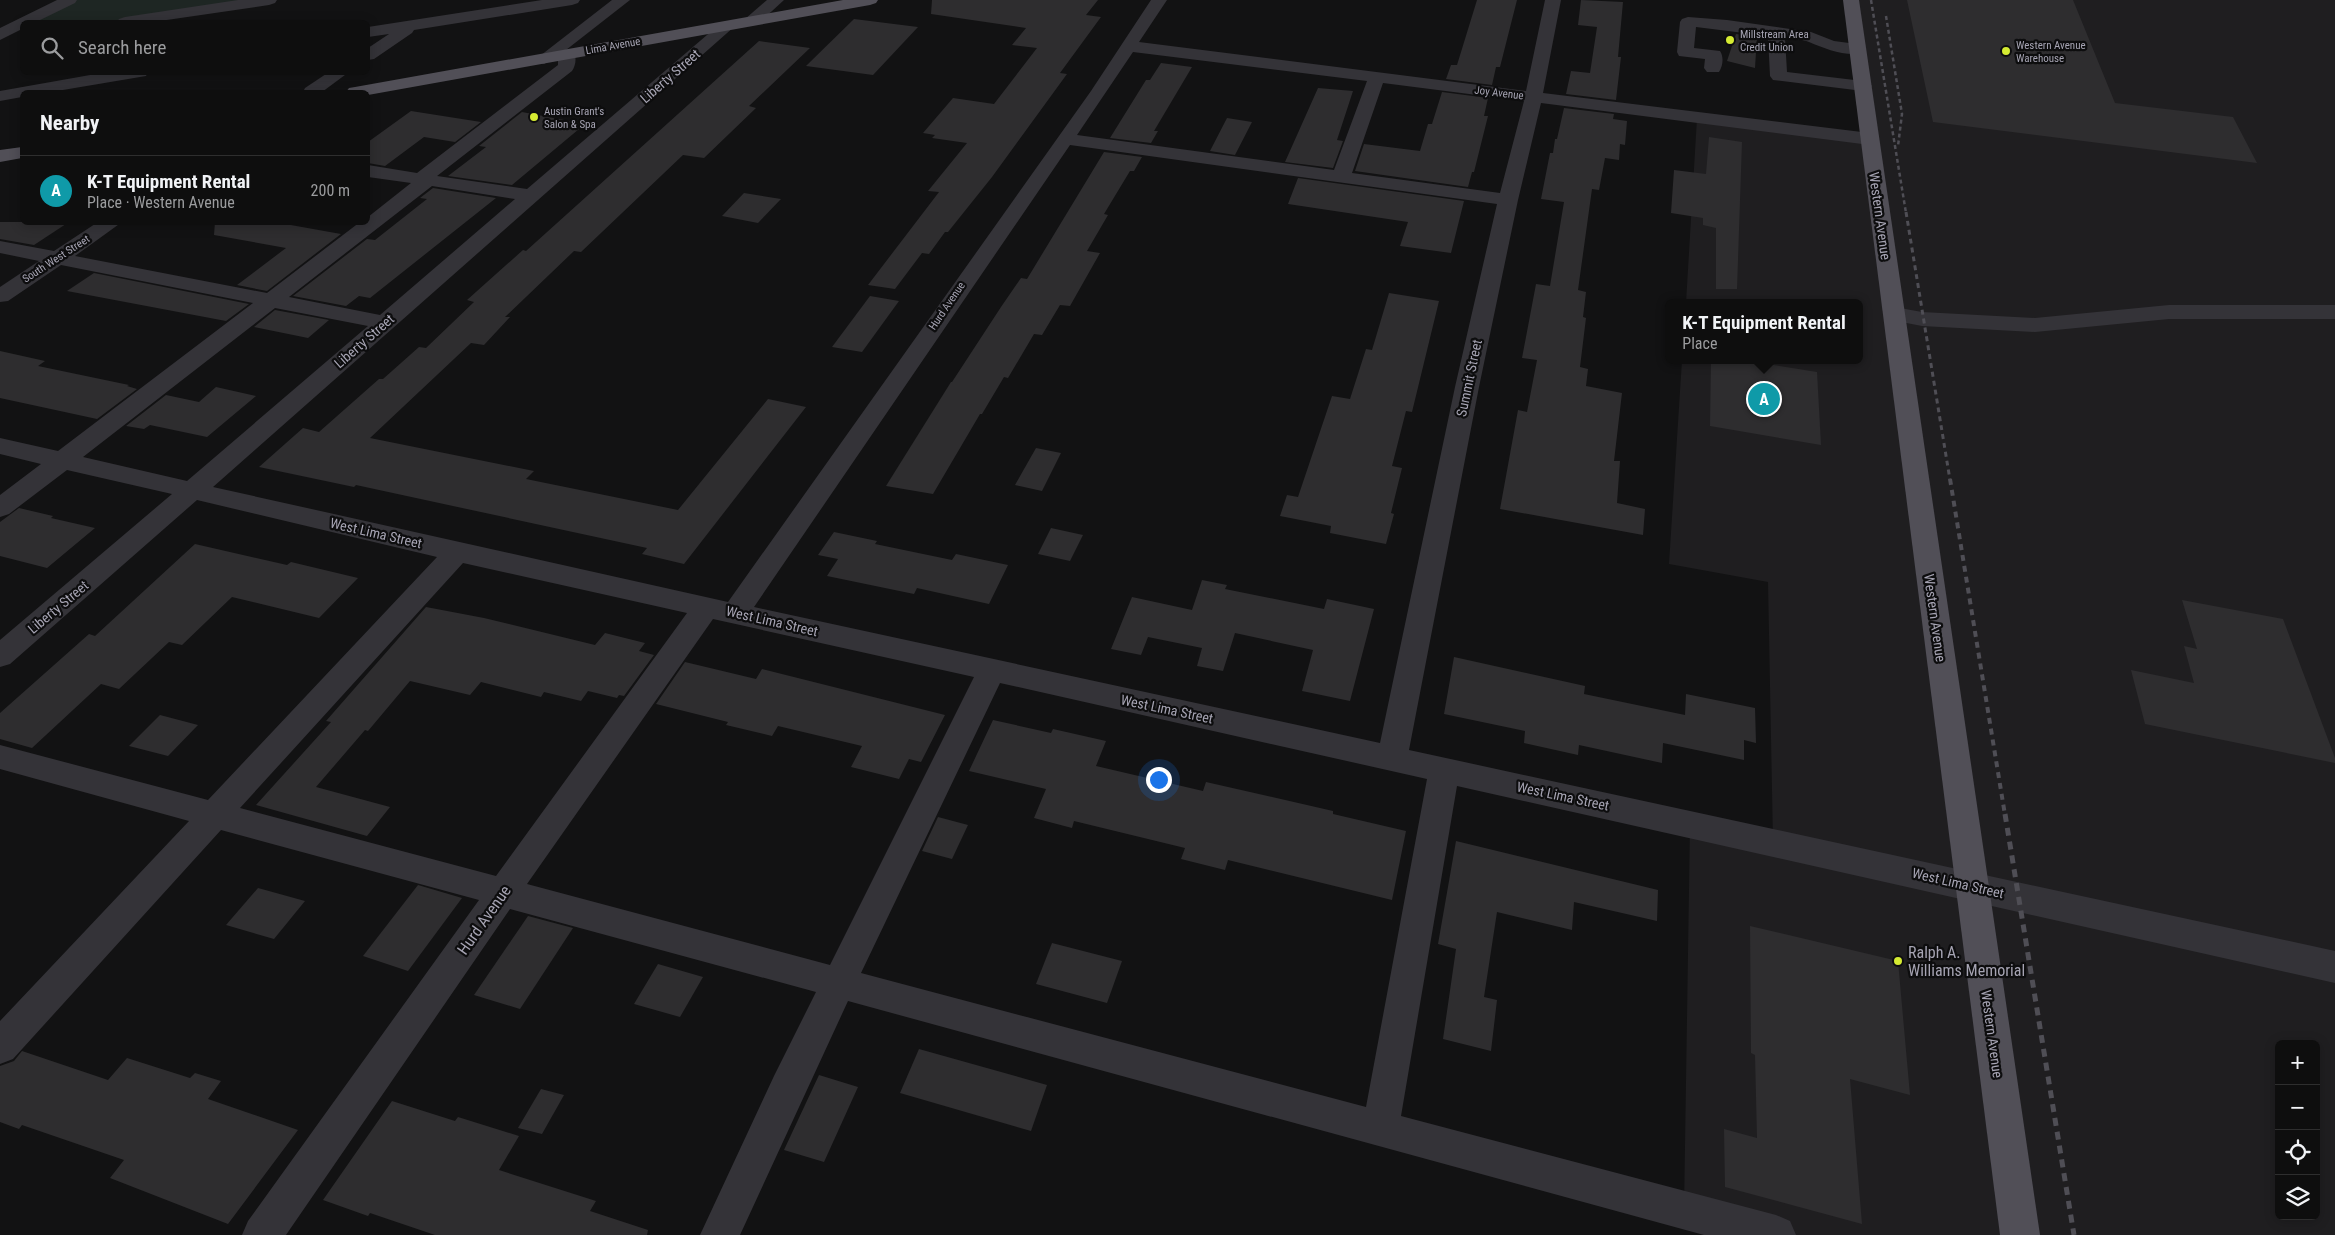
<!DOCTYPE html>
<html lang="en">
<head>
<meta charset="utf-8">
<style>
  :root { --surface:#0e0e0e; --page:#171717; --text:#f1f3f6; --muted:#9b9c9e; --line:#2e2e2e; --accent:#2563eb }
  body { margin:0; font-family:"Roboto Condensed",sans-serif; background:var(--page); color:var(--text) }
  .controls { position:absolute; right:15px; bottom:15px; display:grid; overflow:hidden; border-radius:8px; box-shadow:0 2px 12px #0003 }
  .controls button { width:45px; height:45px; display:grid; place-items:center; padding:0; border:0; border-bottom:1px solid var(--line); background:var(--surface); color:var(--text); font:25px sans-serif }
  .you { position:absolute; left:1158px; top:779px; width:18px; height:18px; margin:-12px; border:4px solid #fff; border-radius:50%; background:#1a73e8; box-shadow:0 0 0 8px #1a73e833 }
  .badge { display:grid; place-items:center; width:32px; height:32px; border-radius:50%; background:var(--accent); color:#fff; font-size:16px; font-weight:700 }
  .pin { position:absolute; translate:-50% -50%; border:2px solid #fff; box-shadow:0 1px 5px #0006 }
  .popup { position:absolute; left:1665px; top:299px; width:198px; height:65px; box-sizing:border-box; display:grid; place-content:center; border-radius:8px; background:var(--surface); filter:drop-shadow(0 1px 4px #0005); font-size:16px; white-space:nowrap; color:var(--muted) }
  .popup b { font-size:19px; color:var(--text) }
  .popup::after { content:''; position:absolute; left:50%; top:100%; margin-left:-10px; border:10px solid transparent; border-top-color:var(--surface) }
  .list { margin:0; padding:0; list-style:none }
  h2 { display:flex; justify-content:space-between; align-items:center; height:65px; margin:0; padding:0 20px; font-size:21px }
  h2 small { font-size:16px; font-weight:400; color:var(--muted) }
  .list li { display:grid; grid-template-columns:32px 1fr auto; gap:15px; align-items:center; box-sizing:border-box; height:70px; padding:0 20px; border-top:1px solid var(--line) }
  .list b { display:block; font-size:19px; white-space:nowrap }
  .list p { margin:0; font-size:16px; white-space:nowrap; color:var(--muted) }
  .list em { font-size:16px; font-style:normal; color:var(--muted) }
  .icon { flex:none; width:28px; height:28px; fill:none; stroke:currentColor; stroke-width:2; stroke-linecap:round; stroke-linejoin:round }
  .map { position:relative; flex:none; width:2335px; height:1235px; overflow:hidden }
  .search { position:absolute; background:var(--surface); box-shadow:0 2px 12px #0003; left:20px; top:20px; width:350px; height:55px; display:flex; align-items:center; gap:12px; box-sizing:border-box; padding:0 18px; border-radius:8px; color:var(--muted); font-size:19px }
  .panel { position:absolute; background:var(--surface); box-shadow:0 2px 12px #0003; left:20px; top:90px; width:350px; height:135px; border-radius:8px }
  .map>svg:first-child { display:block }
</style>
</head>
<body>
<div class="map">
<svg width="2335" height="1235" viewBox="0 0 2335 1235">
  <rect width="100%" height="100%" fill="#121213"/>
  <path fill="#1f1e20" fill-rule="evenodd" d="M1851,0H2335V1235H1776L1684,1210L1690,824L1773,842L1768,582L1669,564L1682,360H1859V303H1686L1697,118L1869,139ZM2279,1044H2316V1216H2279Z"/>
  <path fill="#1e2623" d="M69,0H269L125,22H24Z"/>
  <g fill="#2e2d2f">
    <path d="M932,0H1098L1086,15L1101,17L1060,73L1067,74L992,177L948,232H945L929,254L922,253L895,289L868,285L939,192L928,191L967,143L932,138L935,135L923,133L953,98L994,104L1037,48L1012,45L1026,28L931,14Z"/>
    <path d="M1477,0H1517L1500,67H1496L1492,85L1446,79L1451,65H1457Z"/>
    <path d="M1581,0L1623,2L1618,57H1621L1616,100L1566,94L1571,71L1590,73L1597,27L1578,25Z"/>
    <path d="M1907,0H2073L2115,103L2233,117L2257,163L1933,122Z"/>
    <path d="M854,19L918,27L873,75L806,66Z"/>
    <path d="M1736,34L1757,37L1755,68L1727,61Z"/>
    <path d="M759,41L810,48L749,106L756,108L704,158L683,155L581,252L574,251L505,317H510L484,345L471,343L370,438L534,471L526,479L678,510L768,399L806,407L684,564L642,554L647,548L356,485L354,487L259,467L303,428L319,432L379,379H383L419,347L426,348L474,302L467,300L523,250L526,251Z"/>
    <path d="M1161,63L1192,67L1154,131H1158L1151,143L1110,138L1146,80H1150Z"/>
    <path d="M1318,88L1353,91L1337,140L1343,141L1333,168L1285,162Z"/>
    <path d="M1442,92L1488,98L1484,116H1488L1474,172H1472L1468,187L1355,171L1364,144L1420,151L1428,124H1432Z"/>
    <path d="M1564,108L1614,114L1613,119L1627,121L1625,145L1620,144L1619,160L1605,158L1599,190L1592,189L1578,290L1586,292L1583,317L1586,318L1580,367L1588,369L1586,386L1622,393L1614,461H1620L1617,503L1645,509L1643,535L1500,509L1518,410L1527,412L1537,360L1522,358L1536,284L1550,286L1564,202L1541,199L1550,153H1553L1555,139H1557Z"/>
    <path d="M411,111L481,122L455,142L424,137L385,166L368,163V142Z"/>
    <path d="M522,112L585,124L512,185L448,176L486,147L479,146Z"/>
    <path d="M1227,118L1252,122L1235,155L1210,151Z"/>
    <path d="M1709,137L1742,142L1737,289H1716V228L1703,225V218L1671,213L1674,170L1706,174Z"/>
    <path d="M1104,152L1142,157L1134,171H1130L1104,214L1108,215L1087,251L1100,253L1070,306L1060,305L1042,335L1034,334L1008,378L1004,377L982,414H980L933,494L886,486L951,382H952L1001,307L1021,278L1027,279Z"/>
    <path d="M1298,178L1464,201L1451,253L1400,246L1408,222L1288,204Z"/>
    <path d="M433,188L496,198L370,298L359,296L346,306L293,296L367,239L375,240L427,199L420,198Z"/>
    <path d="M744,193L781,199L758,223L722,216Z"/>
    <path d="M0,222H69L34,245L0,239Z"/>
    <path d="M215,222H274L341,234L267,291L237,285L286,248L214,235Z"/>
    <path d="M94,273L249,304L226,321L67,291Z"/>
    <path d="M1389,293L1439,301L1412,412L1406,411L1392,466L1402,468L1391,513L1394,514L1386,544L1330,533L1331,526L1280,516L1287,495L1298,497L1332,396L1350,399L1366,349L1372,350Z"/>
    <path d="M870,296L899,301L862,352L832,347Z"/>
    <path d="M275,310L329,320L308,338L254,327Z"/>
    <path d="M0,351L45,361L38,366L129,385L127,386L137,389L97,419L0,398Z"/>
    <path d="M1711,360H1742L1817,372L1821,445L1710,426Z"/>
    <path d="M216,387L256,396L207,437L150,425L144,429L126,426L166,395L199,402Z"/>
    <path d="M1036,448L1061,453L1042,491L1015,485Z"/>
    <path d="M19,508L53,516L51,518L95,528L47,568L0,556V522Z"/>
    <path d="M1051,528L1083,535L1070,561L1038,554Z"/>
    <path d="M834,532L877,541L875,544L952,560L956,554L1008,565L989,604L917,588L914,594L827,576L838,559L818,555Z"/>
    <path d="M195,544L287,565L291,562L358,578L319,618L232,597L182,645L169,642L119,689L101,684L32,748L0,739V713L89,634L95,636Z"/>
    <path d="M1202,580L1227,585L1225,589L1324,609L1327,599L1374,609L1350,701L1302,691L1313,650L1235,633L1223,671L1197,666L1202,648L1148,637L1141,655L1111,649L1132,597L1192,610Z"/>
    <path d="M2182,600L2283,619L2335,758V763L2145,724L2131,670L2194,683L2184,646L2197,649Z"/>
    <path d="M426,607L484,618L595,645L605,633L645,643L639,651L654,655L624,696L619,695L617,698L588,691L581,701L544,692L541,697L481,682L470,695L410,681L368,731L365,730L316,787L390,807L367,836L256,805L331,722L326,721Z"/>
    <path d="M1454,657L1585,686L1584,694L1685,715L1686,694L1755,708L1756,743L1744,740V760L1663,743L1662,763L1579,745L1578,755L1524,743L1525,731L1444,714Z"/>
    <path d="M685,662L756,679L762,669L945,715L921,762L909,759L899,779L851,767L862,746L778,726L772,736L726,725L728,722L656,704Z"/>
    <path d="M160,715L198,725L168,756L129,746Z"/>
    <path d="M993,720L1051,733L1053,729L1106,741L1096,766L1203,791L1206,782L1333,811V814L1406,831L1392,900L1228,860L1225,870L1181,859L1185,848L1074,821L1072,828L1034,818L1046,789L969,771Z"/>
    <path d="M938,817L968,825L952,859L922,851Z"/>
    <path d="M1456,841L1658,890L1657,921L1574,902L1572,930L1497,912L1484,997L1497,1000L1491,1051L1443,1039L1456,949L1438,944Z"/>
    <path d="M418,885L462,898L408,971L363,956Z"/>
    <path d="M258,888L305,901L274,939L226,925Z"/>
    <path d="M528,916L573,928L520,1009L474,995Z"/>
    <path d="M1750,926L1898,961L1910,1095L1850,1079L1862,1224L1725,1187L1724,1129L1757,1138L1755,1055L1751,1053Z"/>
    <path d="M1052,943L1122,961L1107,1003L1036,984Z"/>
    <path d="M658,964L703,977L680,1017L634,1004Z"/>
    <path d="M919,1049L1047,1085L1031,1131L900,1093Z"/>
    <path d="M22,1051L108,1080L127,1058L190,1078L195,1073L221,1081L208,1099L298,1130L228,1224L110,1178L124,1160L22,1125L19,1129L0,1122V1066L14,1061Z"/>
    <path d="M819,1075L858,1087L824,1162L784,1150Z"/>
    <path d="M541,1089L564,1095L542,1134L518,1128Z"/>
    <path d="M392,1101L455,1121L458,1117L519,1136L499,1170L596,1201L590,1211L648,1230L647,1235H435L370,1213L368,1216L323,1200Z"/>
  </g>
  <g fill="none" stroke-linecap="round" stroke-linejoin="round">
    <g fill="#343338" fill-rule="evenodd">
      <path d="M57,0H77L75,3L36,22H22V29L0,40V28Z"/>
      <path d="M238,0H277L275,3L269,5L153,22H117L119,19L125,17Z"/>
      <path d="M542,0H580L578,3L572,5L414,30L412,33L374,59L368,60V48L389,34L368,37V27Z"/>
      <path d="M612,0H630L566,50L573,51C577,57 576,65 572,71L437,176L527,189L721,23H733L735,26L213,487L728,602L1091,91L1151,0H1167L1139,42L1526,91L1545,0H1561L1543,93L1870,133L1877,135L1879,139L1877,143L1870,145L1541,103L1518,200L1479,387L1409,750L2335,951V983L1457,786L1401,1116L1776,1215L1790,1221L1796,1235H1704L848,1001L740,1235H700L774,1076L816,992L510,909L286,1235H242L248,1221L479,900L221,830L13,1059L0,1064V1021L189,821L0,769V745L208,800L437,557L197,500L10,664L0,667V640L172,494L67,470L9,514L0,517V495L41,464L0,454V438L58,451L253,303L61,265L8,301L0,302V287L39,261L0,253V241L54,251L98,222H122L75,256L267,293L360,222H368V217L411,183L368,177V165L417,173L558,65V56L544,64L538,63L536,59ZM1133,52L1367,81L1334,170L1077,135ZM1383,83L1524,101L1500,193L1352,173ZM1070,145L1497,204L1455,387L1380,743L754,607ZM432,186L515,199L380,315L289,297ZM275,308L368,326L187,481L83,457ZM463,563L687,613L496,876L240,808ZM713,619L974,677L830,965L527,884ZM1000,683L1427,779L1366,1107L861,973Z"/>
      <path d="M767,0H784L757,25H745L743,22L745,19Z"/>
      <path d="M1688,17L1727,20L1811,32L1834,41L1864,45L1866,49L1864,53C1845,57 1826,49 1809,42C1802,39 1792,39 1785,38L1787,72L1863,81L1869,82L1872,86L1869,90L1863,91L1773,80L1770,76L1768,36L1696,27L1694,48L1720,51C1724,57 1723,66 1719,72H1707L1704,68L1705,59L1679,56L1677,52L1680,22L1682,19Z"/>
      <path d="M107,72H148L146,76L140,77L51,92H22V97L0,101V91Z"/>
      <path d="M329,72H349L322,92H303L305,88Z"/>
      <path d="M2169,305H2335V319H2169L2035,332L1922,326L1886,319L1883,314L1886,309L1894,307L1922,312L2035,318Z"/>
    </g>
    <g fill="#514f57" fill-rule="evenodd">
      <path d="M843,0H878L876,3L870,5L368,95V92H346L349,88L355,87Z"/>
      <path d="M1843,0H1859L2040,1235H2000Z"/>
      <path d="M22,147V158L0,162V150Z"/>
    </g>
    <g stroke="#4f4e55" stroke-width="2.5" stroke-dasharray="4 3" stroke-linecap="butt">
      <path d="M1871,0L1906,213"/>
      <path d="M1886,16L1902,114L1898,146"/>
    </g>
    <path stroke="#4f4e55" stroke-width="3" stroke-dasharray="5 4" stroke-linecap="butt" d="M1906,212L1950,480"/>
    <path stroke="#4f4e55" stroke-width="4" stroke-dasharray="6 5" stroke-linecap="butt" d="M1950,479L2005,815"/>
    <path stroke="#4f4e55" stroke-width="5" stroke-dasharray="8 6" stroke-linecap="butt" d="M2005,814L2074,1235"/>
  </g>
  <g fill="#d5eb32" stroke="#0d0d0e" stroke-width="2">
    <circle cx="1730" cy="40" r="5"/>
    <circle cx="2006" cy="51" r="5"/>
    <circle cx="534" cy="117" r="5"/>
    <circle cx="1898" cy="961" r="5"/>
  </g>
  <g text-anchor="middle" dominant-baseline="central" stroke-width="4.5" stroke-linejoin="round" paint-order="stroke">
    <g font-size="11" fill="#a6a4b3" stroke="#0d0d0e" text-anchor="start">
      <text x="1740" y="34">Millstream Area<tspan x="1740" dy="13">Credit Union</tspan></text>
      <text x="2016" y="45">Western Avenue<tspan x="2016" dy="13">Warehouse</tspan></text>
      <text x="544" y="111">Austin Grant's<tspan x="544" dy="13">Salon &amp; Spa</tspan></text>
    </g>
    <g font-size="11" fill="#a6a4b3" stroke="#0d0d0e">
      <text transform="translate(613 46) rotate(-10)">Lima Avenue</text>
      <text transform="translate(1499 93) rotate(7)">Joy Avenue</text>
      <text transform="translate(56 259) rotate(-33)">South West Street</text>
      <text transform="translate(947 306) rotate(-56)">Hurd Avenue</text>
    </g>
    <g font-size="14" fill="#a6a4b3" stroke="#0d0d0e">
      <text transform="translate(670 76) rotate(-41)">Liberty Street</text>
      <text transform="translate(1880 216) rotate(82)">Western Avenue</text>
      <text transform="translate(364 341) rotate(-41)">Liberty Street</text>
      <text transform="translate(1469 378) rotate(-78)">Summit Street</text>
      <text transform="translate(376 533) rotate(13)">West Lima Street</text>
      <text transform="translate(58 607) rotate(-40)">Liberty Street</text>
      <text transform="translate(1935 618) rotate(82)">Western Avenue</text>
      <text transform="translate(772 621) rotate(13)">West Lima Street</text>
      <text transform="translate(1167 709) rotate(12)">West Lima Street</text>
      <text transform="translate(1563 796) rotate(12)">West Lima Street</text>
      <text transform="translate(1958 883) rotate(13)">West Lima Street</text>
      <text transform="translate(1992 1034) rotate(82)">Western Avenue</text>
    </g>
    <g font-size="16" fill="#a6a4b3" stroke="#0d0d0e">
      <text transform="translate(484 920) rotate(-55)">Hurd Avenue</text>
    </g>
    <g font-size="16" fill="#a6a4b3" stroke="#0d0d0e" text-anchor="start">
      <text x="1908" y="952">Ralph A.<tspan x="1908" dy="18">Williams Memorial</tspan></text>
    </g>
  </g>
</svg>
<div class="controls">
<button>+</button>
<button>−</button>
<button><svg class="icon" aria-label="locate" viewBox="0 0 24 24"><circle cx="12" cy="12" r="6"/><path d="M12 2v4M12 18v4M2 12h4M18 12h4"/></svg></button>
<button><svg class="icon" aria-label="layers" viewBox="0 0 24 24"><path d="M12 4l9 5-9 5-9-5zM3 14l9 5 9-5"/></svg></button>
</div>
<div class="you"></div>
<div class="pin badge" style="left:1764px;top:399px;background:#0f9aa8">A</div>
<div class="popup"><b>K-T Equipment Rental</b>Place</div>
<div class="search"><svg class="icon" aria-label="search" viewBox="0 0 24 24"><circle cx="10" cy="10" r="6"/><path d="M15 15l6 6"/></svg>Search here</div>
<section class="panel">
<h2>Nearby<small></small></h2>
<ul class="list">
<li><span class="badge" style="background:#0f9aa8">A</span><div><b>K-T Equipment Rental</b><p>Place · Western Avenue</p></div><em>200 m</em></li>
</ul>
</section>
</div>
</body>
</html>
